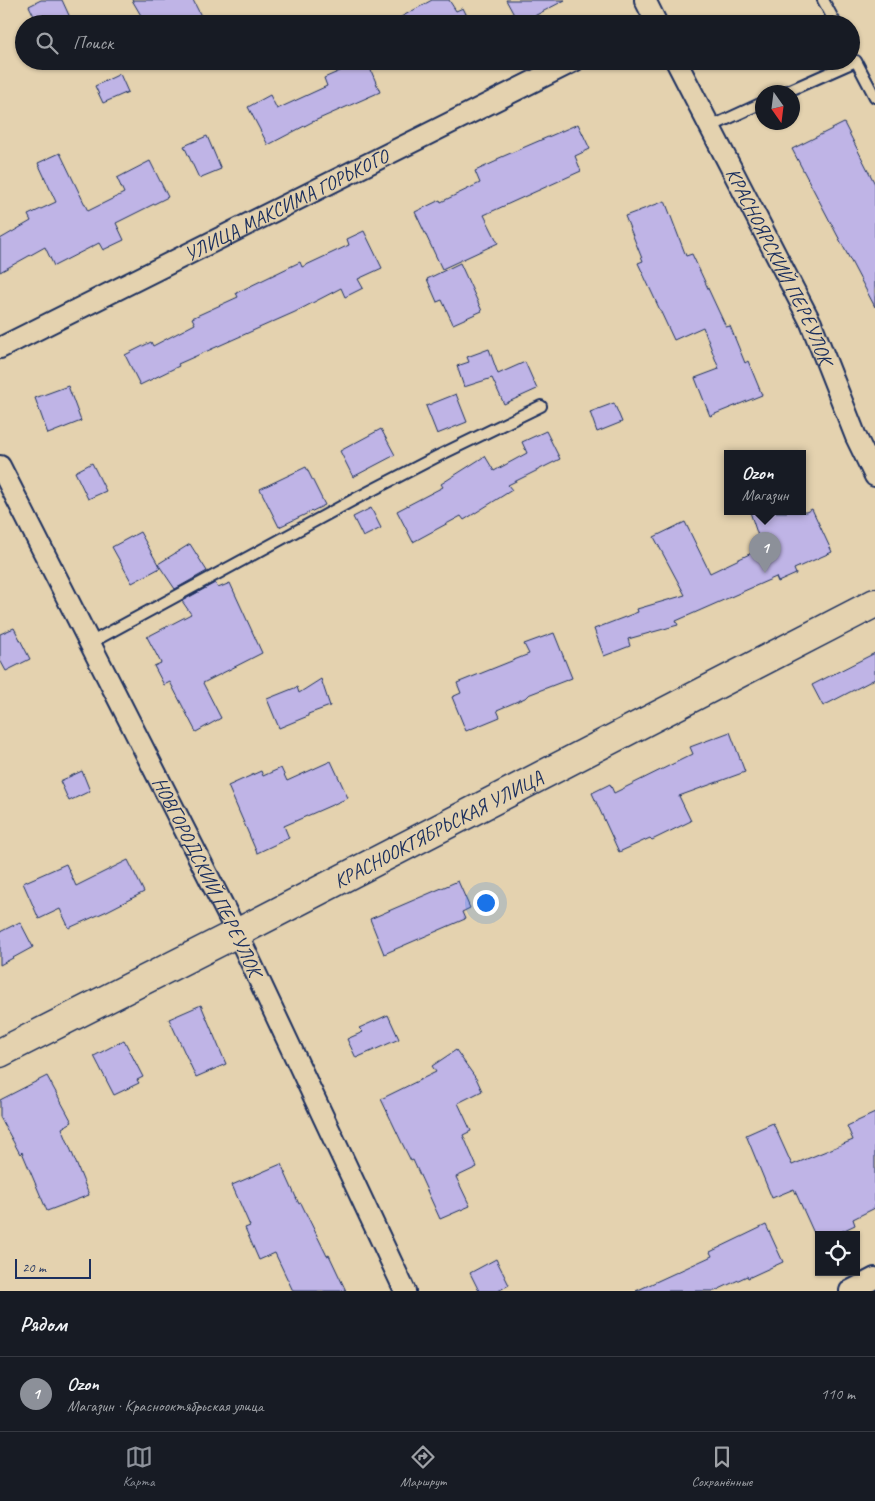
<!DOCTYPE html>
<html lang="ru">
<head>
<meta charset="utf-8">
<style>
  :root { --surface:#171b24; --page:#242831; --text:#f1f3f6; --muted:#9ea1a6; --line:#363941; --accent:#8c9099 }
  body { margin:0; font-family:Caveat,sans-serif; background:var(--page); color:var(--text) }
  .controls { position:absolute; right:15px; bottom:15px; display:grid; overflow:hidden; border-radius:0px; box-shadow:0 1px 4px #0004 }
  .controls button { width:45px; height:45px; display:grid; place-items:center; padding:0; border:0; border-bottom:1px solid var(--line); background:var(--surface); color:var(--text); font:25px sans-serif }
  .compass { position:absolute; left:755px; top:85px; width:45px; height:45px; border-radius:50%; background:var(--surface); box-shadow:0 1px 4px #0004; rotate:166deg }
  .scale { position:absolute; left:15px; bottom:12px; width:76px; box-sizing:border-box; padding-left:5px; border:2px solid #1b2f5e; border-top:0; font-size:14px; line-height:18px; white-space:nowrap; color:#1b2f5e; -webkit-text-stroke:4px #e4d2af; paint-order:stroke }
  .you { position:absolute; left:485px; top:902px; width:18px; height:18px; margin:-12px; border:4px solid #fff; border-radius:50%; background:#1a73e8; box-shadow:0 0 0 8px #1a73e833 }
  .badge { display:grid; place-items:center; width:32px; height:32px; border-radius:50%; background:var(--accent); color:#fff; font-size:16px; font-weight:700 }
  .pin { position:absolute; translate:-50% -41px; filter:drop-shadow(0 1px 2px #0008) }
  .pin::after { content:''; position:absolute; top:26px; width:18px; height:15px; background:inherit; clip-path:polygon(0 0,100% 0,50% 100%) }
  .popup { position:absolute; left:724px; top:450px; width:82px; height:65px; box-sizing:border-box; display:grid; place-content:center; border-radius:0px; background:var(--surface); filter:drop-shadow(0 1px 4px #0005); font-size:16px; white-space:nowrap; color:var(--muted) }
  .popup b { font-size:19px; color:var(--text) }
  .popup::after { content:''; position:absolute; left:50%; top:100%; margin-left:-10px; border:10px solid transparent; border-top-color:var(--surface) }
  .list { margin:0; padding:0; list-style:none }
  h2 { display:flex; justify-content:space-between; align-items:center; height:65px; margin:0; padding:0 20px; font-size:21px }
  h2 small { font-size:16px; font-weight:400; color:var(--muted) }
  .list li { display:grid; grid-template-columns:32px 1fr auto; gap:15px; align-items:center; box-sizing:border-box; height:75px; padding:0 20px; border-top:1px solid var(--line) }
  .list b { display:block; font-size:19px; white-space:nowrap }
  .list p { margin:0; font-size:16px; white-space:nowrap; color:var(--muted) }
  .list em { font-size:16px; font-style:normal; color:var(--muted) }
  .icon { flex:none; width:28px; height:28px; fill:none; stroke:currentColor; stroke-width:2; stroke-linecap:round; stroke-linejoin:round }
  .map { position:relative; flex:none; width:875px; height:1291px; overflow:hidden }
  .search { position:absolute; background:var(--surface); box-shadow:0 1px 4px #0004; left:15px; right:15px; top:15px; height:55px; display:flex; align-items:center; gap:12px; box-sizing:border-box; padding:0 18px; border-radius:28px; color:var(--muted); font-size:19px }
  .sheet { height:140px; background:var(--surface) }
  nav { display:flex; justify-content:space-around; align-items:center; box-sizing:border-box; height:70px; border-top:1px solid var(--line); background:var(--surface); font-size:14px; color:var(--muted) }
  nav a { display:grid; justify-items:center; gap:2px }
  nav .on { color:var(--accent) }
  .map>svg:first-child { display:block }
</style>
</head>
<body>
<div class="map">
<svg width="875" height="1291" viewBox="0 0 875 1291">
  <rect width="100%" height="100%" fill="#e4d2af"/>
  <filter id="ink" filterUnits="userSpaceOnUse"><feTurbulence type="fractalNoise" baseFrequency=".02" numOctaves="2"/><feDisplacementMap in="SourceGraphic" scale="10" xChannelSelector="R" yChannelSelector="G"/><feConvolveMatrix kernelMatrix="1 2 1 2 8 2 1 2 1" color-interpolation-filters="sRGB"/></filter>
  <g filter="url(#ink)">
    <g fill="#bfb4e6" stroke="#1b2f5e">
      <path d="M41,0H62L73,24H38L29,6Z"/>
      <path d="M132,0H193L205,24H146Z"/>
      <path d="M432,0H449L456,11L463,8L471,24H398L403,20L401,17Z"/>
      <path d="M506,0H565L519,24Z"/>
      <path d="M363,61H367L380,92L312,122L268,145L248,107L270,95L277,109L327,86L324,78Z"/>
      <path d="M120,74L128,92L103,103L95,86Z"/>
      <path d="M844,123L875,184V307L792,149Z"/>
      <path d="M578,124L590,149L575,156L581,171L484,215L498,243L442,269L415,212L440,200L441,202L480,183L475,171L497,161V159Z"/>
      <path d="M207,136L221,169L199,178L184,146Z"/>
      <path d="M60,153L88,211L124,193L117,178L150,161L168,197L116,223L124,240L103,250L99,243L54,266L45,247L0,272V239L31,221L28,215L56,202L38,163Z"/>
      <path d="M665,201L686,256L692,254L726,327L730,326L745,363L748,361L762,395L710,416L695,378L719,369L703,327L674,340L638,263L643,261L625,216Z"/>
      <path d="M364,231L382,268L358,279L363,288L345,297L341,288L295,312L178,364L179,366L140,385L125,355L151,342L153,346L195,324L192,318L238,297L236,293L300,262L302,267L349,245L347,239Z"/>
      <path d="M460,263L482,311L453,324L442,300L437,302L427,279Z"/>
      <path d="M489,349L498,374L525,362L537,389L504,404L492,378L464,387L457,366L469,362L467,357Z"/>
      <path d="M68,386L81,421L48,434L35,398Z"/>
      <path d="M456,394L467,422L437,434L426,406Z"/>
      <path d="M614,403L622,422L597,432L590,412Z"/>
      <path d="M381,429L395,455L353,477L340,451Z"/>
      <path d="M546,431L560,459L508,485L512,490L464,520L461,516L413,542L397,511L443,487L441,484L485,456L494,471L527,453L522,442Z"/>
      <path d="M92,463L106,491L88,499L75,472Z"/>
      <path d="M306,467L325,505L279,527L260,489Z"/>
      <path d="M371,508L381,528L363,537L353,517Z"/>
      <path d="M812,509L832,552L794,569L796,574L778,582L776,577L676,621L678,625L628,639L630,646L604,656L594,629L638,612L637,609L685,595L654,537L685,522L710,573L762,548L750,512H806Z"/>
      <path d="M140,532L160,568L132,583L112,547Z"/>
      <path d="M190,544L207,571L175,589L158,564Z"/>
      <path d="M215,583L218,588L230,583L262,653L203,683L221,718L196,732L170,682L164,685L154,666L161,663L147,637L191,614L182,601Z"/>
      <path d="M14,628L30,659L6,671L0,660V634Z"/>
      <path d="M554,633L572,678L528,695L525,698L497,710L500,717L466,731L452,697L461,693L457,683L529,654L524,644Z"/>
      <path d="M875,653V679L823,706L812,685Z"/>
      <path d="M321,679L330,706L308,714V716L279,728L267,699L297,687L299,693Z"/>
      <path d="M730,732L745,772L679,796L691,821L652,840L650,838L619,852L592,793L610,784L614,793L693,754L690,747Z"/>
      <path d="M331,761L348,798L284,826L289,838L257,853L228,786L261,771L263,776L281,768L287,781Z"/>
      <path d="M82,771L90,791L69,801L60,781Z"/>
      <path d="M128,860L144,892L107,911L69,928L60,909L39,919L23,883L66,864L76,886Z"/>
      <path d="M458,881L470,908L462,912L465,919L384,954L370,919Z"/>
      <path d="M20,922L33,947L0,965V932Z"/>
      <path d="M201,1005L226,1064L196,1077L169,1019Z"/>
      <path d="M388,1015L399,1039L356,1058L347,1039L363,1032L359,1028Z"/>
      <path d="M124,1040L143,1077L137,1080L139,1083L114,1095L94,1056Z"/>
      <path d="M456,1050L477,1080L482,1091L458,1103L471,1131L463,1135L477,1167L456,1177L470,1206L440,1219L413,1160L411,1161L402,1143L381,1099L436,1072L432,1066Z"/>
      <path d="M47,1076L72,1122L62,1128L89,1195L47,1211L22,1152L20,1154L0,1117V1100Z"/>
      <path d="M875,1113V1208L853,1219L855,1225L834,1235H819L818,1242L794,1189L772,1198L746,1135L773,1123L792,1165L853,1140L847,1126Z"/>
      <path d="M281,1164L299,1204L301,1203L327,1256L329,1255L346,1291H293L275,1253L259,1260L245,1228L250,1226L232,1185Z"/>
      <path d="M766,1225L783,1262L748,1278L747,1276L715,1291H636L712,1256L710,1252Z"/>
      <path d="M496,1259L509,1285L498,1291H479L470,1273Z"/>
    </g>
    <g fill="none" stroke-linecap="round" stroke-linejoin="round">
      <defs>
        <g id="service">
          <path d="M823,0L836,24"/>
          <path d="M786,92L856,61L875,97"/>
          <path d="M710,127L762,103"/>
          <path d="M90,643L357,498L438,456L541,406"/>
        </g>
        <g id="minor">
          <path d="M645,0L657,24"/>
          <path id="s1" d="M676,61L811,323L856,437L875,476"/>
          <path id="s2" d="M0,348L574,61"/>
          <path id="s3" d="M0,466L237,933L405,1291"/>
          <path d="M850,1291L875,1278"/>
        </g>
        <g id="secondary">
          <path id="s4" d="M0,1053L237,933L875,603"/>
        </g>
      </defs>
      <use href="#service" stroke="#1b2f5e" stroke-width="14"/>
      <use href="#minor" stroke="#1b2f5e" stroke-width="24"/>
      <use href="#secondary" stroke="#1b2f5e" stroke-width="31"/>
      <use href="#service" stroke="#e4d2af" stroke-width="10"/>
      <use href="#minor" stroke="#e4d2af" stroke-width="20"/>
      <use href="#secondary" stroke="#e4d2af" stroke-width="28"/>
    </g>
  </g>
  <g text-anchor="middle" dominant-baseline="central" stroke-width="4.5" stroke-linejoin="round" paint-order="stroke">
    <g font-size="20" fill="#1b2f5e" stroke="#e4d2af">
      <text stroke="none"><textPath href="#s2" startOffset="320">УЛИЦА МАКСИМА ГОРЬКОГО</textPath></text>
      <text stroke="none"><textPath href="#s1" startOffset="230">КРАСНОЯРСКИЙ ПЕРЕУЛОК</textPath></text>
      <text stroke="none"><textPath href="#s4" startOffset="492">КРАСНООКТЯБРЬСКАЯ УЛИЦА</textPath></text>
      <text stroke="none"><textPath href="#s3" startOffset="460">НОВГОРОДСКИЙ ПЕРЕУЛОК</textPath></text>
    </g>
  </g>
</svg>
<div class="controls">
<button><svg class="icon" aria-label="locate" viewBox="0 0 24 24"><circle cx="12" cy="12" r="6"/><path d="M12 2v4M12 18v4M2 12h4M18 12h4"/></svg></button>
</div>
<svg class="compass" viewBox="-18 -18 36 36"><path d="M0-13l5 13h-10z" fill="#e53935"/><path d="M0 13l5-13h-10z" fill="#9ea1a6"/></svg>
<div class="scale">20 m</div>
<div class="you"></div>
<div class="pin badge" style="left:765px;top:573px">1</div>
<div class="popup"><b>Ozon</b>Магазин</div>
<div class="search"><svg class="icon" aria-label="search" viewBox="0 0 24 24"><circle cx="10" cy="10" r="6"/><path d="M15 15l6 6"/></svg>Поиск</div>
</div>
<section class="sheet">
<h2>Рядом<small></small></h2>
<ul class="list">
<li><span class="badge">1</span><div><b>Ozon</b><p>Магазин · Краснооктябрьская улица</p></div><em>110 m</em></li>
</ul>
</section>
<nav>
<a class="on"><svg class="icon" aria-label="map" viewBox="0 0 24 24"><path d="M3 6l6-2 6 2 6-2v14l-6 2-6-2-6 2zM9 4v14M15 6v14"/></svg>Карта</a>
<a><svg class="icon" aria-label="directions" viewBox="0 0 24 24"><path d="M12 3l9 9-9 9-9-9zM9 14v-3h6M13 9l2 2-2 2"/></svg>Маршрут</a>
<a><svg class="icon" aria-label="saved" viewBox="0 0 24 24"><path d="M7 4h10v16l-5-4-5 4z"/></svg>Сохранённые</a>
</nav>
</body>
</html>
